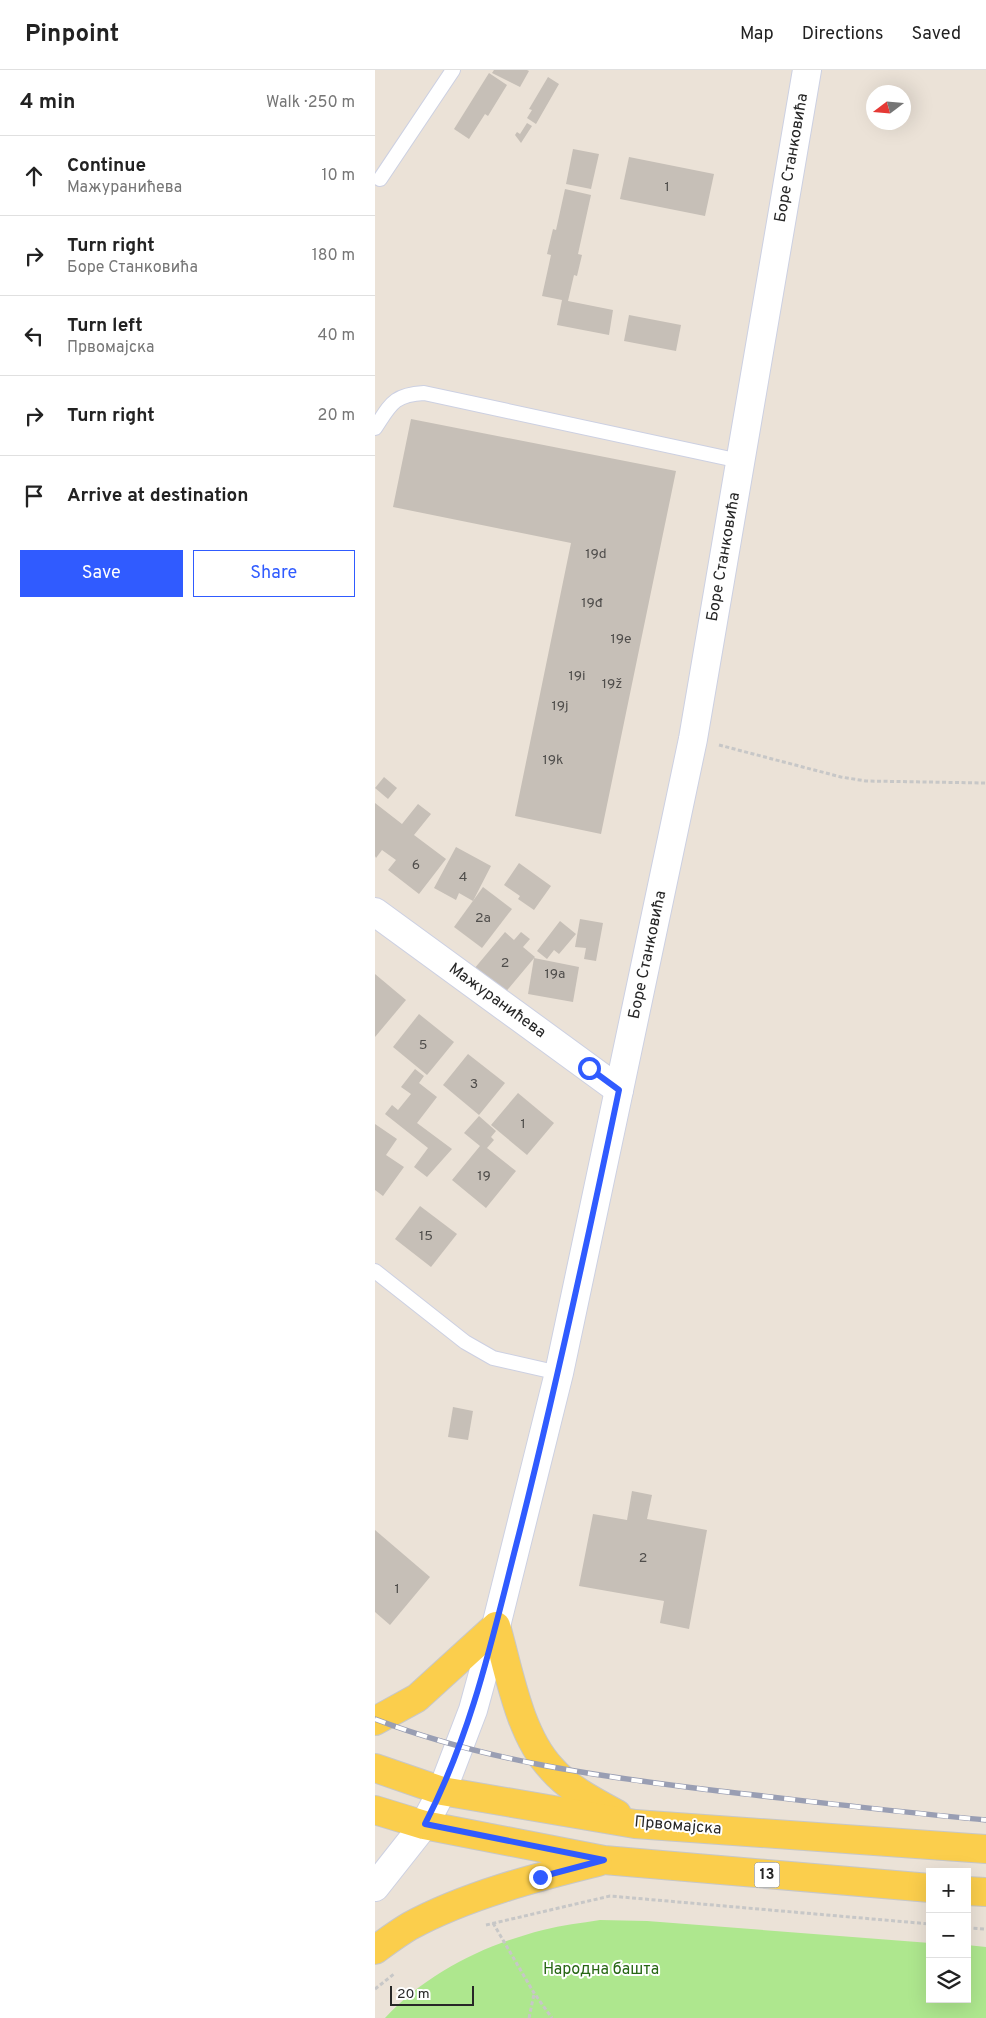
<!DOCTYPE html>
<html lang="en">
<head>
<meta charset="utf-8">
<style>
  :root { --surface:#fff; --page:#f2f2f2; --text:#222; --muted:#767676; --line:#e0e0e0; --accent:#305bff }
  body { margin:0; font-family:Overpass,sans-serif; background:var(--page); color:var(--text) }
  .controls { position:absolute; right:15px; bottom:15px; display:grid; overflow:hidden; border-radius:0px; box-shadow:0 5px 20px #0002 }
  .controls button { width:45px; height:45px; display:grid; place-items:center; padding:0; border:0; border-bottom:1px solid var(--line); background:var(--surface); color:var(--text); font:25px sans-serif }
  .compass { position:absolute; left:491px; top:15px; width:45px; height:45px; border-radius:50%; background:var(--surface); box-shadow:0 5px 20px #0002; rotate:254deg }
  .scale { position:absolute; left:15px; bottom:12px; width:84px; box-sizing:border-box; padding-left:5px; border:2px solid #272727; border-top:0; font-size:14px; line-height:18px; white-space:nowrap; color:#272727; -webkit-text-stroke:4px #fff; paint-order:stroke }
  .stop { position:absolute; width:15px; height:15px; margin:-11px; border:4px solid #305bff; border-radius:50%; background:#fff }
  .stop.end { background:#305bff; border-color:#fff; box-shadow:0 1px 5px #0008 }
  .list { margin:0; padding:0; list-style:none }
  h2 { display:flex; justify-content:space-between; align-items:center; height:65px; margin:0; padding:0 20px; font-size:21px }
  h2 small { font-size:16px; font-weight:400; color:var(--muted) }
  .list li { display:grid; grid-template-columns:32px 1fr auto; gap:15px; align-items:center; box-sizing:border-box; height:80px; padding:0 20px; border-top:1px solid var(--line) }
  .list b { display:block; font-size:19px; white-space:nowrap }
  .list p { margin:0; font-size:16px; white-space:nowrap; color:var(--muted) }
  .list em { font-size:16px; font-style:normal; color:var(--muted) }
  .actions { display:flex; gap:10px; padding:15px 20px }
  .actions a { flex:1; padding:11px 0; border:1px solid var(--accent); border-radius:0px; text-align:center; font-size:18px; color:var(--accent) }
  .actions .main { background:var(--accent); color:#fff }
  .icon { flex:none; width:28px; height:28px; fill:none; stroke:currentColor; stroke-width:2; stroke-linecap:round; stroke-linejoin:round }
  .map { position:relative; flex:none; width:611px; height:1948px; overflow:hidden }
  header { display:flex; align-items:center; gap:30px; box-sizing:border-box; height:70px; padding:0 25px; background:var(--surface); border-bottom:1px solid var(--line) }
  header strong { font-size:24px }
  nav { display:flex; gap:28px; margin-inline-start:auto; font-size:18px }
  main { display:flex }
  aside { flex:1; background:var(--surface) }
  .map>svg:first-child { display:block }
</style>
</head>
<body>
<header>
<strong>Pinpoint</strong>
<nav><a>Map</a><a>Directions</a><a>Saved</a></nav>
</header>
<main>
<aside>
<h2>4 min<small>Walk · 250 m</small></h2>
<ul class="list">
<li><svg class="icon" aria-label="ahead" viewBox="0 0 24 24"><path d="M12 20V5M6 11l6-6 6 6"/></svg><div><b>Continue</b><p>Мажуранићева</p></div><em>10 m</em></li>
<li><svg class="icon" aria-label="right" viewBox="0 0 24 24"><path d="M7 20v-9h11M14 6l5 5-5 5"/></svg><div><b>Turn right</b><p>Боре Станковића</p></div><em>180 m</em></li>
<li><svg class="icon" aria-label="left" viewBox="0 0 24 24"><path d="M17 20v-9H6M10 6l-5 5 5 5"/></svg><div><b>Turn left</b><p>Првомајска</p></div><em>40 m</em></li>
<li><svg class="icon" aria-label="right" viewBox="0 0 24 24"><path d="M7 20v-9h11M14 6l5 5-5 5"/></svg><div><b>Turn right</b></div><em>20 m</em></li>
<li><svg class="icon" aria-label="arrive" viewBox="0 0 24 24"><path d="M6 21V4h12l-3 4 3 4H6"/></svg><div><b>Arrive at destination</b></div></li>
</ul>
<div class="actions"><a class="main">Save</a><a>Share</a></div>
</aside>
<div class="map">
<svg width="611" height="1948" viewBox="0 0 611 1948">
  <rect width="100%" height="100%" fill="#ebe2d7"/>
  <path fill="#aee78e" d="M225,1850L272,1851L555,1873V1929H592V1875L611,1877V1948H10C52,1903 109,1875 168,1860C187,1855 206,1853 225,1850Z"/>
  <g fill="#c6bfb7">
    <path d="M119,0H152L154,1L145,17L117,3Z"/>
    <path d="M114,3L132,15L113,46L110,44L94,69L79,59Z"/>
    <path d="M173,7L184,14L161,54L152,48L157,40L154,39Z"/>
    <path d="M152,53L157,56L146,73L140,65L142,62L145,64Z"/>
    <path d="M198,79L224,84L216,119L191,114Z"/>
    <path d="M254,87L339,104L330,146L245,129Z"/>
    <path d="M190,119L216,125L203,184L207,185L202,206L199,205L193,231L238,240L234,265L182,255L187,230L167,226L176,185L172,184L178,159L181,160Z"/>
    <path d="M254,245L306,255L301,281L249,271Z"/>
    <path d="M36,349L301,401L226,764L140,746L196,473L18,437Z"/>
    <path d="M9,707L22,718L13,729L0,718Z"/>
    <path d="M0,733L27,754L43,734L56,744L39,765L71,789L44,824L13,800L21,790L7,780L1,788L0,786Z"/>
    <path d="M81,777L116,796L98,831L84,823L81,830L59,818Z"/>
    <path d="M144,793L176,816L159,840L143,829L145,826L129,815Z"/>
    <path d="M108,817L137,839L107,878L79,857Z"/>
    <path d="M205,849L228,853L221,891L209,889L211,878L200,877Z"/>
    <path d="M185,851L201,864L184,884L179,880L172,889L162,881Z"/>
    <path d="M130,862L139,870L146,862L155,869L148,877L160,887L129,924L99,899Z"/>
    <path d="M159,888L204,897L198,932L153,924Z"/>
    <path d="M0,904L31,930L0,967Z"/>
    <path d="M44,944L79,972L52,1005L18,977Z"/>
    <path d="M93,984L130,1013L104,1045L68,1015Z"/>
    <path d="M40,999L49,1006L44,1013L62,1027L42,1053L77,1079L52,1107L39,1097L53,1078L10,1044L17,1035L23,1040L36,1024L26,1017Z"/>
    <path d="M143,1023L179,1053L152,1085L116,1055Z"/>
    <path d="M104,1046L121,1061L116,1067L119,1070L112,1078L141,1101L111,1138L77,1110L105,1076L89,1063Z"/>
    <path d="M0,1054L22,1069L11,1085L29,1097L8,1126L0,1120Z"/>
    <path d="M45,1136L82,1164L56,1197L20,1169Z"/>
    <path d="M78,1337L98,1341L93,1370L73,1367Z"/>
    <path d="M257,1421L277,1425L272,1449L332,1460L314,1559L285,1553L289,1531L204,1516L218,1444L252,1450Z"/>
    <path d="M0,1460L55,1507L15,1555L0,1542Z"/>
  </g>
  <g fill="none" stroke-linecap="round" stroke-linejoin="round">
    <defs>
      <g id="service">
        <path d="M5,109L78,0"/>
        <path d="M0,358C16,334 18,325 49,323L365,391"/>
        <path d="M0,1201L90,1272L118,1288L184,1303"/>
      </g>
      <g id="minor">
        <path d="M0,842L244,1020"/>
        <path d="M67,1721L98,1640L121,1556L184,1303L244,1020L318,669L432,0"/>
      </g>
      <path id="tertiary" d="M0,1817L49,1755L67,1721"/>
      <g id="primary">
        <path d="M0,1651L42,1628L121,1556C134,1601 144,1664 176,1698C194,1719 218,1731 242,1744"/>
        <path d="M0,1698L67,1721L260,1754L611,1779"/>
        <path d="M0,1740L49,1755L229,1790L555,1818"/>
        <path d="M592,1821L611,1822"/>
        <path d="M0,1880C11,1872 23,1863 35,1856C90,1826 162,1807 223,1792"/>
      </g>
    </defs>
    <use href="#service" stroke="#ccd0e2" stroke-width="16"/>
    <use href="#minor" stroke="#ccd0e2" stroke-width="30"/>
    <use href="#tertiary" stroke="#ccd0e2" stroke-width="30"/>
    <use href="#primary" stroke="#c7c7c7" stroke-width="30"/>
    <g stroke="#c7c7c7" stroke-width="3" stroke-dasharray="4 2.5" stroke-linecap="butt">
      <path d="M344,675L466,707L491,711L611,713"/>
      <path d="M118,1853L159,1923L177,1948"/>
      <path d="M111,1855L235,1826L555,1854"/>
      <path d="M592,1858L611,1859"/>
      <path d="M0,1919L19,1904"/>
      <path d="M154,1948L159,1924"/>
    </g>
    <use href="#service" stroke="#fff" stroke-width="14"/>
    <use href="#minor" stroke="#fff" stroke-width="28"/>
    <use href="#tertiary" stroke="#fff" stroke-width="28"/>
    <use href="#primary" stroke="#fbce4c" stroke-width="28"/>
    <defs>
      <path id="rail" d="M0,1649C110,1691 227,1707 344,1721C433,1731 522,1742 611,1750"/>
    </defs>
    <use href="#rail" stroke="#999eb3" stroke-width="5.5"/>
    <use href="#rail" stroke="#fff" stroke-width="4" stroke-dasharray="11" stroke-linecap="butt"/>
  </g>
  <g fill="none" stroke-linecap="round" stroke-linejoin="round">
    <path stroke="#305bff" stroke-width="6" d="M165,1807L229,1790L50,1754C98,1661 118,1565 144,1464C181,1317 213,1169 244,1020L214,998"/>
  </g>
  <g text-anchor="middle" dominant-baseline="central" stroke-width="4" stroke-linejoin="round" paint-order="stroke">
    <g font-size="14" fill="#4f4d4b">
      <text x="292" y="117">1</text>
      <text x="221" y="484">19d</text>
      <text x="217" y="533">19đ</text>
      <text x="246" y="569">19e</text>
      <text x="202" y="606">19i</text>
      <text x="237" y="614">19ž</text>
      <text x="185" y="636">19j</text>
      <text x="178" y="690">19k</text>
      <text x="41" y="795">6</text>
      <text x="88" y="807">4</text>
      <text x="108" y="848">2a</text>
      <text x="130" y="893">2</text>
      <text x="180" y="904">19a</text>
      <text x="48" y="975">5</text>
      <text x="99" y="1014">3</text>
      <text x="148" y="1054">1</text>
      <text x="109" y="1106">19</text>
      <text x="51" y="1166">15</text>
      <text x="268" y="1488">2</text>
      <text x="22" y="1519">1</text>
    </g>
    <rect fill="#fff" stroke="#686868" stroke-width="1" x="379.5" y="1792.5" width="25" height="25" rx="4"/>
    <g font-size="15" font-weight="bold" fill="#272727">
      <text x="392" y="1805">13</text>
    </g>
    <g font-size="16" fill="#272727" stroke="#fff">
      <text transform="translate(417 88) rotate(-80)">Боре Станковића</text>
      <text transform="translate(349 487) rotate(-80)">Боре Станковића</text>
      <text transform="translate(273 885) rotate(-78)">Боре Станковића</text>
      <text transform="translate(122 931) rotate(36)">Мажуранићева</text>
      <text transform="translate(303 1756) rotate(5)">Првомајска</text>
    </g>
    <g font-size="16" fill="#276714" stroke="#fff">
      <text x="226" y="1900">Народна башта</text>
    </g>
  </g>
</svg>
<div class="controls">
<button>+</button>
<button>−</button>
<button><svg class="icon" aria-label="layers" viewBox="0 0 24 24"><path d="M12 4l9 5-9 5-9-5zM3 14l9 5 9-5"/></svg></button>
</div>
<svg class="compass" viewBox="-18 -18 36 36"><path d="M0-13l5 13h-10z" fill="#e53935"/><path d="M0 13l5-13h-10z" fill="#767676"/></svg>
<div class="scale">20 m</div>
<div class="stop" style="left:214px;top:998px"></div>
<div class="stop end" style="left:165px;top:1807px"></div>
</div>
</main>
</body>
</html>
